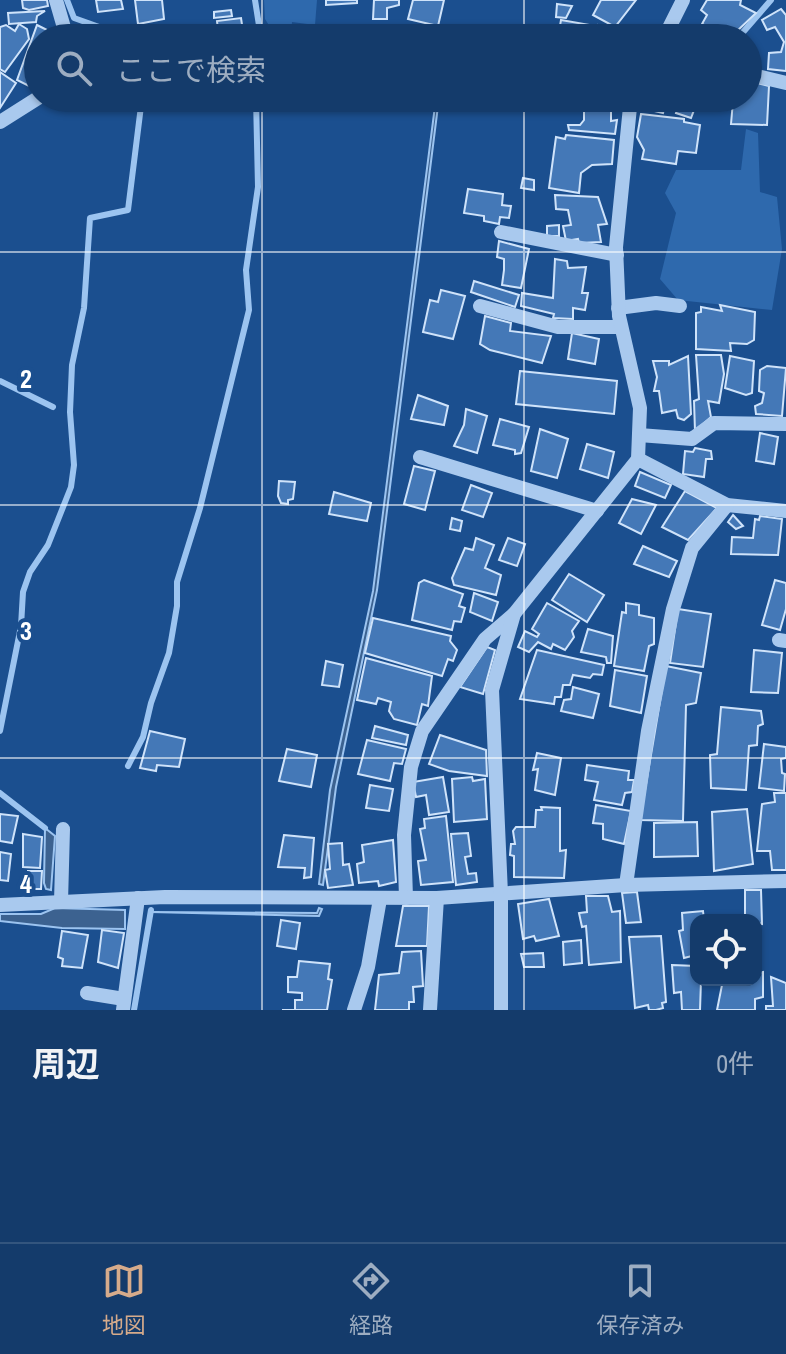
<!DOCTYPE html>
<html lang="ja">
<head>
<meta charset="utf-8">
<style>
  :root { --surface:#143b6b; --page:#214673; --text:#f1f3f6; --muted:#9dadc1; --line:#33557e; --accent:#d6ab8b }
  body { margin:0; font-family:"Archivo Narrow","Noto Sans JP",sans-serif; background:var(--page); color:var(--text) }
  .controls { position:absolute; right:24px; bottom:24px; display:grid; overflow:hidden; border-radius:16px; box-shadow:0 2px 6px #0004 }
  .controls button { width:72px; height:72px; display:grid; place-items:center; padding:0; border:0; border-bottom:2px solid var(--line); background:var(--surface); color:var(--text); font:40px sans-serif }
  .list { margin:0; padding:0; list-style:none }
  h2 { display:flex; justify-content:space-between; align-items:center; height:104px; margin:0; padding:0 32px; font-size:34px }
  h2 small { font-size:26px; font-weight:400; color:var(--muted) }
  .icon { flex:none; width:44px; height:44px; fill:none; stroke:currentColor; stroke-width:2; stroke-linecap:round; stroke-linejoin:round }
  .map { position:relative; flex:none; width:786px; height:1010px; overflow:hidden }
  .search { position:absolute; background:var(--surface); box-shadow:0 2px 6px #0004; left:24px; right:24px; top:24px; height:88px; display:flex; align-items:center; gap:20px; box-sizing:border-box; padding:0 28px; border-radius:44px; color:var(--muted); font-size:30px }
  .sheet { height:232px; background:var(--surface) }
  nav { display:flex; justify-content:space-around; align-items:center; box-sizing:border-box; height:112px; border-top:2px solid var(--line); background:var(--surface); font-size:22px; color:var(--muted) }
  nav a { display:grid; justify-items:center; gap:4px }
  nav .on { color:var(--accent) }
  .map>svg:first-child { display:block }
</style>
</head>
<body>
<div class="map">
<svg width="786" height="1010" viewBox="0 0 786 1010">
  <rect width="100%" height="100%" fill="#1b4f8f"/>
  <g fill="#2e69ad">
    <path d="M264,0H317L315,25L292,22L291,35L277,38L265,19Z"/>
    <path d="M746,129L758,133L760,192L777,197L782,249L772,310L678,300L660,279L676,213L665,193L676,170H741Z"/>
  </g>
  <g fill="#3c6290" stroke="#9cc4f0" stroke-width="2">
    <path d="M436,98H439L377,590L336,787L323,885L319,884L330,790L373,591Z"/>
    <path d="M45,828L55,836L51,890L46,889L44,883Z"/>
    <path d="M55,908L125,910V929L62,928L0,921V914H41Z"/>
    <path d="M319,908L322,909L319,916L150,912L317,913Z"/>
  </g>
  <g fill="none" stroke-linecap="round" stroke-linejoin="round">
    <g stroke="#9cc4f0" stroke-width="6">
      <path d="M67,0L74,18L130,38"/>
      <path d="M255,0L261,38"/>
      <path d="M738,38L771,0"/>
      <path d="M0,381L53,407"/>
      <path d="M0,731L21,626L23,592L30,572L48,545L71,487L74,465L70,412L72,365L84,308L90,218L128,210L142,98"/>
      <path d="M128,766L143,737L151,703L169,653L177,606V582L200,508L249,310L246,270L258,187L256,98"/>
      <path d="M0,793L45,828"/>
      <path d="M134,1010L151,910"/>
    </g>
  </g>
  <g fill="#4478b7" stroke="#cfe3fa" stroke-width="2">
    <path d="M22,0H47L48,6L29,10L23,8Z"/>
    <path d="M96,0H121L123,9L98,12Z"/>
    <path d="M135,0H162L164,19L138,24Z"/>
    <path d="M326,0H357V3L326,5Z"/>
    <path d="M374,0H399V5L387,8V19H373Z"/>
    <path d="M413,0H444L438,26L408,19Z"/>
    <path d="M601,0H636L615,27L593,15Z"/>
    <path d="M707,0H741L740,5L756,13L735,33L727,30L724,34L702,24L707,15L701,10Z"/>
    <path d="M557,4L572,6L566,18L556,17Z"/>
    <path d="M781,9L786,15V71L768,69L769,53L781,52L784,42L775,27L767,30L762,20Z"/>
    <path d="M231,10L232,16L214,18V12Z"/>
    <path d="M45,11L37,16L36,22L9,24L8,13Z"/>
    <path d="M241,18L244,38H219L217,21Z"/>
    <path d="M561,20L590,25V38L558,37Z"/>
    <path d="M19,24L27,29L29,39L5,72L0,69V27L6,25L15,31Z"/>
    <path d="M37,25L51,32L52,38H38L37,90L17,80Z"/>
    <path d="M598,25L617,31L618,35L630,38H595Z"/>
    <path d="M309,28H323L322,38H309Z"/>
    <path d="M390,31L423,35V38H390Z"/>
    <path d="M0,72L16,83L0,108Z"/>
    <path d="M748,81L769,86L767,125L731,124L733,101L730,98H748Z"/>
    <path d="M584,98H611V121L617,120L615,134L569,130L568,125H580L584,120Z"/>
    <path d="M653,98H667L663,113L650,110Z"/>
    <path d="M673,98H703L705,110L696,105L691,118L676,113L677,110L670,107Z"/>
    <path d="M641,114L684,119V122L700,125L696,153L678,151L676,164L642,159L644,150L637,137Z"/>
    <path d="M566,135L614,140L612,164L592,165L581,173L579,193L549,188L556,137L565,139Z"/>
    <path d="M523,178L534,180V190L521,188Z"/>
    <path d="M468,189L503,194L502,205L511,206L509,218L500,217L499,224L484,221V216L464,213Z"/>
    <path d="M555,195L598,197L607,224L598,225L601,242L579,243L578,239L566,241L563,226L571,225L568,210L556,209Z"/>
    <path d="M559,225V236H547V226Z"/>
    <path d="M499,241L529,249L521,288L502,285L504,270V259L497,257Z"/>
    <path d="M555,259L567,261L568,268L586,267L582,293H588L585,310L573,308V319L553,318L554,314L521,306L522,293L553,298Z"/>
    <path d="M474,281L519,295L515,307L471,292Z"/>
    <path d="M441,290L465,296L453,339L423,332L430,300L438,302Z"/>
    <path d="M720,305L755,312L754,340L747,344L730,343L731,351L696,349V313L701,312V307L722,311Z"/>
    <path d="M485,316L511,323L510,331L551,336L542,363L490,350L480,344Z"/>
    <path d="M572,333L599,339L595,364L568,359Z"/>
    <path d="M696,355H721L724,374L719,403L708,401L711,417L695,431L694,401L699,399Z"/>
    <path d="M688,356L691,414L684,420L678,418L676,410L662,413L659,391H654L657,377L653,361H669V365Z"/>
    <path d="M730,356L754,361L752,393L746,395L725,388Z"/>
    <path d="M767,366L786,368L782,416L756,414L755,406L762,403L764,393L759,391L760,370Z"/>
    <path d="M520,371L617,381L614,414L516,404Z"/>
    <path d="M418,395L448,406L444,425L411,419Z"/>
    <path d="M466,409L487,416L477,453L454,446L464,425Z"/>
    <path d="M500,419L529,427L521,453L515,454V450L493,445Z"/>
    <path d="M540,429L568,439L557,478L531,471Z"/>
    <path d="M760,433L778,437L774,464L756,461Z"/>
    <path d="M587,444L614,452L608,478L580,469Z"/>
    <path d="M695,448L711,451L712,459H706L704,477L683,474L685,451L693,452Z"/>
    <path d="M414,466L435,471L425,510L404,504Z"/>
    <path d="M640,472L671,485L665,498L635,486Z"/>
    <path d="M279,481L295,482L293,499L288,500V504L281,503L278,496Z"/>
    <path d="M471,485L492,493L483,517L462,510Z"/>
    <path d="M685,491L717,508L688,540L662,527Z"/>
    <path d="M334,492L371,503L367,521L329,514Z"/>
    <path d="M632,499L656,505L641,534L619,523Z"/>
    <path d="M733,515L743,526L736,529L728,522Z"/>
    <path d="M760,516L782,519L778,555L731,554L732,537L753,538L755,519L759,520Z"/>
    <path d="M452,518L462,521L460,531L450,529Z"/>
    <path d="M476,538L494,545L485,568L501,575L496,595L454,585L452,578L465,548L473,550Z"/>
    <path d="M508,538L525,544L517,566L499,560Z"/>
    <path d="M643,546L677,561L669,577L634,564Z"/>
    <path d="M569,574L604,595L587,622L552,600Z"/>
    <path d="M424,580L463,594L459,606L465,608L461,622L454,621L452,630L412,620L419,583Z"/>
    <path d="M775,580L786,583V609L780,630L762,625Z"/>
    <path d="M474,593L498,602L492,621L470,612Z"/>
    <path d="M547,603L579,621L572,631L574,637L565,650L553,644L551,649L538,642L529,652L518,647L525,631L537,637L539,634L532,629Z"/>
    <path d="M626,603L639,605V615L654,618V644L649,646L644,671L614,666L622,612L626,613Z"/>
    <path d="M678,609L711,614L703,667L670,663Z"/>
    <path d="M373,618L451,636L450,641L457,650L453,661L448,659L442,676L365,653Z"/>
    <path d="M588,629L613,636L611,663H607L606,657L581,652Z"/>
    <path d="M487,647L495,650L483,694L460,687Z"/>
    <path d="M537,650L604,665L602,675L593,674L590,678L573,675L570,685H563L561,697H555L554,704L520,699Z"/>
    <path d="M754,650L782,653L778,693L751,692Z"/>
    <path d="M366,658L432,676L428,706L422,704L417,725L394,719L389,711L391,702L378,698L376,704L357,700Z"/>
    <path d="M326,661L343,665L339,687L322,685Z"/>
    <path d="M666,666L701,673L696,703L686,705L683,821L640,820Z"/>
    <path d="M615,670L647,676L641,713L610,706Z"/>
    <path d="M573,687L599,694L593,718L561,711L564,700L571,699Z"/>
    <path d="M721,707L761,711L763,724L758,726L757,745L749,746L746,790L711,788L710,755L717,754Z"/>
    <path d="M375,726L408,735L406,745L372,738Z"/>
    <path d="M150,731L185,739L179,767L157,765L156,771L140,768Z"/>
    <path d="M440,735L486,750L487,776L449,771L429,764Z"/>
    <path d="M367,740L406,749L402,764L394,763L390,781L358,774Z"/>
    <path d="M764,744L786,747V758L781,759L782,773L785,774L784,791L759,788Z"/>
    <path d="M287,749L317,755L311,787L279,781Z"/>
    <path d="M537,753L561,758L555,795L535,790L538,769L533,770Z"/>
    <path d="M587,765L629,771L628,780H634L632,792L625,793L622,805L594,800L598,782L585,780Z"/>
    <path d="M443,777L449,812L429,815L426,795L416,797L413,782Z"/>
    <path d="M472,777L473,781L485,779L487,819L454,822L452,779Z"/>
    <path d="M370,785L393,789L389,811L366,808Z"/>
    <path d="M774,793H786V870H772L770,851H757L762,804L775,802Z"/>
    <path d="M596,805L631,811L624,844L603,839V824L593,823Z"/>
    <path d="M541,807L560,808V851L566,850L564,878L514,877V856L510,855L511,844H515L513,831L516,827H535L536,810H542Z"/>
    <path d="M747,809L753,864L714,871L712,812Z"/>
    <path d="M0,814L18,816L12,843L0,841Z"/>
    <path d="M446,816L453,882L421,885L418,861L426,860L420,829L425,828L424,819Z"/>
    <path d="M697,822L698,856L654,857V823Z"/>
    <path d="M468,833L471,856L465,857L468,874L476,873L477,882L456,885L451,834Z"/>
    <path d="M23,834L42,837L40,868L23,867Z"/>
    <path d="M284,835L314,838L311,877L304,878L305,868L278,867Z"/>
    <path d="M393,840L396,882L379,886L378,881L359,883L357,864L364,862L362,845Z"/>
    <path d="M342,843L343,865L349,864L353,885L328,888L325,870L330,869L328,844Z"/>
    <path d="M0,852L11,854L8,881L0,880Z"/>
    <path d="M28,871H42L41,889H28Z"/>
    <path d="M745,890H761L762,924L745,920Z"/>
    <path d="M637,892L641,922L626,923L622,893Z"/>
    <path d="M586,896H608L612,912L620,911L621,962L589,965L586,926L582,927L579,913L587,912Z"/>
    <path d="M549,899L559,936L536,941L534,936L523,939L518,904Z"/>
    <path d="M403,906H429L427,946H396Z"/>
    <path d="M703,911L704,920H696V955L684,958L679,931L683,930L682,913Z"/>
    <path d="M281,920L300,923L296,949L277,946Z"/>
    <path d="M102,930L124,933L118,968L98,962Z"/>
    <path d="M62,931L88,935L82,968L62,966L63,959L58,957Z"/>
    <path d="M661,936L666,1002L662,1003L663,1008L656,1010H649L648,1005L635,1008L629,937Z"/>
    <path d="M581,940L582,963L564,965L563,942Z"/>
    <path d="M421,951L423,986L413,987L414,1002H409V1010H375L379,975L399,973L402,952Z"/>
    <path d="M756,951H760L759,973L763,972V997L755,999V1010H717L723,980H756Z"/>
    <path d="M543,953L544,967H524L521,954Z"/>
    <path d="M299,961L330,964L328,979L332,980L327,1010H282H295V1000H302V993L288,992V977H297Z"/>
    <path d="M672,965L696,966V980H701L700,1010H682L681,992L674,993Z"/>
    <path d="M771,977L786,983V1010H766V1006H773Z"/>
  </g>
  <g fill="none" stroke-linecap="round" stroke-linejoin="round">
    <g stroke="#a9c9ee" stroke-width="14">
      <path d="M56,0L67,38"/>
      <path d="M664,38L683,0"/>
      <path d="M748,74L786,83"/>
      <path d="M0,122L38,98"/>
      <path d="M501,232L617,255"/>
      <path d="M480,306L558,327H621"/>
      <path d="M618,308L656,303L680,306"/>
      <path d="M639,435L692,439L714,423L786,424"/>
      <path d="M420,457L597,511"/>
      <path d="M638,459L727,505L786,511"/>
      <path d="M779,640L786,641"/>
      <path d="M626,885L648,731L673,609L692,548L727,505"/>
      <path d="M406,898L404,835L411,767L422,731L485,639L514,614"/>
      <path d="M61,902L63,829"/>
      <path d="M0,905L165,897L437,898L626,885L786,881"/>
      <path d="M87,993L124,999"/>
      <path d="M123,1010L138,898"/>
      <path d="M354,1010L368,967L380,899"/>
      <path d="M430,1010L437,898"/>
      <path d="M501,1010V894L492,690L514,614L638,459L640,408L619,316L616,247L630,107L635,98"/>
    </g>
  </g>
  <path fill="none" stroke="#fff" stroke-width="2" stroke-opacity="0.55" d="M262,0V38M524,0V38M262,98V1010M524,98V1010M0,252H786M0,505H786M0,758H786"/>
  <g font-size="26" text-anchor="middle" font-weight="bold" fill="#fff" stroke="#1b4f8f" stroke-width="8" stroke-linejoin="round" paint-order="stroke">
    <text x="26" y="388">2</text>
    <text x="26" y="640">3</text>
    <text x="26" y="893">4</text>
  </g>
</svg>
<div class="controls">
<button><svg class="icon" aria-label="locate" viewBox="0 0 24 24"><circle cx="12" cy="12" r="6"/><path d="M12 2v4M12 18v4M2 12h4M18 12h4"/></svg></button>
</div>
<div class="search"><svg class="icon" aria-label="search" viewBox="0 0 24 24"><circle cx="10" cy="10" r="6"/><path d="M15 15l6 6"/></svg>ここで検索</div>
</div>
<section class="sheet">
<h2>周辺<small>0件</small></h2>
<ul class="list">
</ul>
</section>
<nav>
<a class="on"><svg class="icon" aria-label="map" viewBox="0 0 24 24"><path d="M3 6l6-2 6 2 6-2v14l-6 2-6-2-6 2zM9 4v14M15 6v14"/></svg>地図</a>
<a><svg class="icon" aria-label="directions" viewBox="0 0 24 24"><path d="M12 3l9 9-9 9-9-9zM9 14v-3h6M13 9l2 2-2 2"/></svg>経路</a>
<a><svg class="icon" aria-label="saved" viewBox="0 0 24 24"><path d="M7 4h10v16l-5-4-5 4z"/></svg>保存済み</a>
</nav>
</body>
</html>
